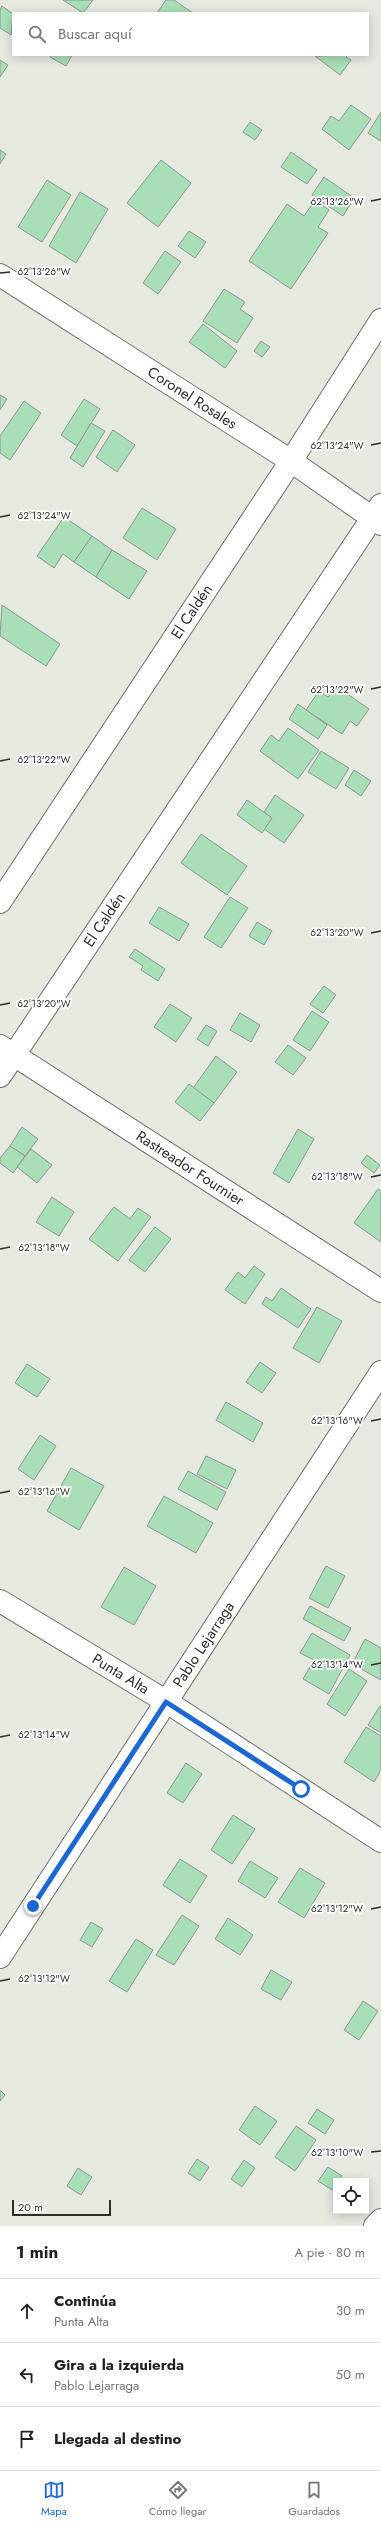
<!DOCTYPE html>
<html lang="es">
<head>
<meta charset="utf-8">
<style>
  :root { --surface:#fff; --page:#f2f2f2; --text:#202124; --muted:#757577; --line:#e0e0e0; --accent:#1b68d3 }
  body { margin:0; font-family:Jost,sans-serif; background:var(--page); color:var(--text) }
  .controls { position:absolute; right:12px; bottom:12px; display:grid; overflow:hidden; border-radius:0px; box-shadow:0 2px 10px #0003 }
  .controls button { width:36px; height:36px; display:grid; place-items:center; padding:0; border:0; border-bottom:1px solid var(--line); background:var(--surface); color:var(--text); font:20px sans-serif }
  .scale { position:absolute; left:12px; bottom:10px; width:99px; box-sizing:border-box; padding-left:4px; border:2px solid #2c2e2a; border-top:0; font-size:11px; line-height:14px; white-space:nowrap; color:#2c2e2a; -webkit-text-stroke:3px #fff; paint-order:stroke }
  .stop { position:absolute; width:12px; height:12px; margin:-9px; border:3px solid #1b68d3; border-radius:50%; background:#fff }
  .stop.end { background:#1b68d3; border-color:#fff; box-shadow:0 1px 4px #0008 }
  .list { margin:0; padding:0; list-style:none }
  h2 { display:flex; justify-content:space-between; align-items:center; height:52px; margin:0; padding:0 16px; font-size:17px }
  h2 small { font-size:13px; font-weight:400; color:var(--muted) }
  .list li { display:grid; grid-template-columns:26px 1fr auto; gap:12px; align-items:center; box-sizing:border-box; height:64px; padding:0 16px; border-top:1px solid var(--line) }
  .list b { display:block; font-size:15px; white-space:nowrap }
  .list p { margin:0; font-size:13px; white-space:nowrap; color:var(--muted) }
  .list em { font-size:13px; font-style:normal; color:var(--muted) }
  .icon { flex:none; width:22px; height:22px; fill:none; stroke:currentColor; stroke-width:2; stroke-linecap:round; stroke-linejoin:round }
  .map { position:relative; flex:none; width:381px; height:2226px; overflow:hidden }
  .search { position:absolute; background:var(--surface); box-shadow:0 2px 10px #0003; left:12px; right:12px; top:12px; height:44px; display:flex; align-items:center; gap:10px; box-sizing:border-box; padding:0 14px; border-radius:0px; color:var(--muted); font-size:15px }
  .sheet { height:244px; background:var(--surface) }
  nav { display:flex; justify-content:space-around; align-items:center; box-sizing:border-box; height:56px; border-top:1px solid var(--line); background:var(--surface); font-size:11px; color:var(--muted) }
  nav a { display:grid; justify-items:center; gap:2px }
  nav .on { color:var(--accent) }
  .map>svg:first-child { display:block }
</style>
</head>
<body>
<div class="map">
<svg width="381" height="2226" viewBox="0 0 381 2226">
  <rect width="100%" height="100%" fill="#e5e9e0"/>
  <g fill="#a8dfb8" stroke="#8f9791">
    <path d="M63,0H93L83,13Z"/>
    <path d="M166,0H174L193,13H157Z"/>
    <path d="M2,6L13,14L11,35L0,28V10Z"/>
    <path d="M51,55H72L66,66L50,57Z"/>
    <path d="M348,55L346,57L351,60L340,75L315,56Z"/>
    <path d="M0,60L8,65L0,77Z"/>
    <path d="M351,105L371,119L349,150L322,129L331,116L339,121Z"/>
    <path d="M381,112V141L368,133Z"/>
    <path d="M250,122L262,130L255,140L243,132Z"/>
    <path d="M0,150L6,154L0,164Z"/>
    <path d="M291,152L317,170L307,184L281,167Z"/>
    <path d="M161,160L191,183L158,227L127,203Z"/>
    <path d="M324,177L354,198L343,216L312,195Z"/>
    <path d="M47,180L71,195L42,242L18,227Z"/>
    <path d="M80,192L108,209L76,263L49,246Z"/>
    <path d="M315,200L329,210L318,227L328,233L291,289L249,261L287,204L304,216Z"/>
    <path d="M189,231L206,242L195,258L178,246Z"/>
    <path d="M165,251L181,262L158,294L143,283Z"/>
    <path d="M224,289L245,302L240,309L253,318L237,343L203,321Z"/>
    <path d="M203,324L237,351L225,368L189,342Z"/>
    <path d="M261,341L270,347L262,357L254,351Z"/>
    <path d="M0,395L7,399L0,410Z"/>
    <path d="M84,399L100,409L77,446L61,435Z"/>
    <path d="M24,401L41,413L10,460L0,453V436Z"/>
    <path d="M91,423L105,431L83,467L70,458Z"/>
    <path d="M113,430L135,445L117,472L96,457Z"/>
    <path d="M142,508L176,529L157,560L123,538Z"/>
    <path d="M64,517L92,536L74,562L63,554L54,568L37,556Z"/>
    <path d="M92,536L112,550L96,577L74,562Z"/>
    <path d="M112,550L147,571L129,599L96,577Z"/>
    <path d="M2,605L60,644L46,666L0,636Z"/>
    <path d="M336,686L369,709L357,726L350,721L342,734L306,710L319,691L328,697Z"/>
    <path d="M298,704L327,725L318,739L289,719Z"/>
    <path d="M288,728L319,750L298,779L260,751L271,735L279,741Z"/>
    <path d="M321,751L349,768L336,789L308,772Z"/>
    <path d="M354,770L371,781L361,796L345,785Z"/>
    <path d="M275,795L304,815L284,843L264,829L272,818L264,812Z"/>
    <path d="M247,800L272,818L262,833L237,815Z"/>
    <path d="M201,834L247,866L227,895L181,863Z"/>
    <path d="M230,897L248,908L221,948L204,937Z"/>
    <path d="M159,907L189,924L179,941L149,923Z"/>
    <path d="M257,922L272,931L264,945L249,936Z"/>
    <path d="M135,949L165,969L158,981L141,970L143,966L129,957Z"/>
    <path d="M324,986L336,995L323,1013L310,1004Z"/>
    <path d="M170,1004L192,1018L176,1042L154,1027Z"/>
    <path d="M312,1011L329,1022L310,1051L293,1040Z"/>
    <path d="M240,1013L260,1025L251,1042L230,1030Z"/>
    <path d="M206,1025L217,1031L208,1046L197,1039Z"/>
    <path d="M288,1045L306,1058L293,1075L275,1062Z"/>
    <path d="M216,1056L237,1072L214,1103L193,1088Z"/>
    <path d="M189,1084L214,1103L200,1121L175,1102Z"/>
    <path d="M22,1127L38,1139L25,1156L10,1146Z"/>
    <path d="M298,1129L314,1139L289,1183L273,1173Z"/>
    <path d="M10,1146L25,1156L13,1173L0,1163V1158Z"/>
    <path d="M31,1149L52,1165L37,1183L17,1167Z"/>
    <path d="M367,1155L380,1165L374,1173L361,1163Z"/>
    <path d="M378,1189L381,1191V1242L354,1223Z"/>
    <path d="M52,1197L74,1212L59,1236L36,1222Z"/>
    <path d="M114,1207L130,1219L138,1208L151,1217L118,1261L89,1239Z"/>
    <path d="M155,1227L171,1239L145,1272L129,1260Z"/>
    <path d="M254,1266L265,1274L245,1304L225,1290L238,1272L245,1278Z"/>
    <path d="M281,1288L311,1309L298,1328L262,1304L266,1297L272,1301Z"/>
    <path d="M317,1307L342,1321L319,1363L293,1348Z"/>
    <path d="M260,1362L276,1373L262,1393L246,1382Z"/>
    <path d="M27,1364L50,1379L37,1397L15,1383Z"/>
    <path d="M226,1402L263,1423L253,1442L216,1420Z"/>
    <path d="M40,1435L56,1446L34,1480L18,1469Z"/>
    <path d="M206,1456L236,1470L227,1489L197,1474Z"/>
    <path d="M71,1468L104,1486L79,1530L47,1511Z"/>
    <path d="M188,1471L226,1492L217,1510L178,1489Z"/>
    <path d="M164,1496L213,1523L196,1553L147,1526Z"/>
    <path d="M326,1566L345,1576L328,1608L309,1598Z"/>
    <path d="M124,1567L156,1586L134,1625L101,1607Z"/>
    <path d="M310,1606L351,1628L344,1641L303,1619Z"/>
    <path d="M312,1633L350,1655L329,1694L303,1679L314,1660L300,1653Z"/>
    <path d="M365,1639L381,1648V1680L352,1664Z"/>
    <path d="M349,1669L367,1681L345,1716L327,1704Z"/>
    <path d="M380,1706L381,1707V1733L368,1725Z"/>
    <path d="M366,1727L381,1736V1770L374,1782L344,1762Z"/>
    <path d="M186,1763L202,1774L183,1803L167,1793Z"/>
    <path d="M233,1815L255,1829L232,1864L211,1850Z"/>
    <path d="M180,1859L207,1876L190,1903L163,1885Z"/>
    <path d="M250,1861L278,1878L265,1898L238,1881Z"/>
    <path d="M300,1868L325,1883L304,1918L278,1902Z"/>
    <path d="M182,1915L199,1926L174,1965L156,1955Z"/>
    <path d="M228,1918L253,1935L240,1955L215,1939Z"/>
    <path d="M91,1922L103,1929L92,1947L80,1940Z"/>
    <path d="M136,1939L153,1950L127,1992L109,1981Z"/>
    <path d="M271,1970L292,1982L281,2000L261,1989Z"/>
    <path d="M363,2001L378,2011L359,2040L344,2030Z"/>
    <path d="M0,2090L5,2095L0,2101Z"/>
    <path d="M255,2106L277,2121L260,2145L239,2130Z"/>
    <path d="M317,2109L334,2120L325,2134L308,2123Z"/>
    <path d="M296,2126L316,2140L295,2171L275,2157Z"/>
    <path d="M197,2159L209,2167L200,2181L188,2173Z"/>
    <path d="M244,2160L255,2168L242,2187L231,2179Z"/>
    <path d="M328,2167L342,2176L332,2190L318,2181Z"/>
    <path d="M78,2168L92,2177L81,2195L67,2186Z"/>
  </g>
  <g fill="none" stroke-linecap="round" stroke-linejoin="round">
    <defs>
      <g id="minor">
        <path id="s1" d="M0,275L291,461L381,524"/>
        <path id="s2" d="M0,902L291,461L381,320"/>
        <path id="s3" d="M0,1046L381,1291"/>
        <path id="s4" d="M0,1076L381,505"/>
        <path id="s5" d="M0,1601L167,1702L381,1841"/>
        <path id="s6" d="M0,1957L381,1372"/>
        <path d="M375,2226L381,2220"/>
      </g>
    </defs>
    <use href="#minor" stroke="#6d7069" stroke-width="24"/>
    <use href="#minor" stroke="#fff" stroke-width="22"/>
  </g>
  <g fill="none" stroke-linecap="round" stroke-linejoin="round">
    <path stroke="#1b68d3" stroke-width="5" d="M33,1906L166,1702L301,1789"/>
  </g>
  <path fill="none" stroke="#2c2e2a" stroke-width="1.5" d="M371,201L381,199M0,273L10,272M371,445L381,443M0,517L10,515M371,689L381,687M0,761L10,759M371,933L381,931M0,1005L10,1003M371,1177L381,1175M0,1249L10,1247M371,1421L381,1419M0,1493L10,1491M371,1665L381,1663M0,1737L10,1735M371,1909L381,1907M0,1981L10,1979M371,2152L381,2151"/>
  <g text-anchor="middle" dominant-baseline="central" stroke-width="3.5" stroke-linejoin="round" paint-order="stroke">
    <g font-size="15" fill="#2c2e2a" stroke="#fff">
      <text stroke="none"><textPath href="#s1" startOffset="228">Coronel Rosales</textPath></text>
      <text stroke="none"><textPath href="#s2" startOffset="348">El Caldén</textPath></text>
      <text stroke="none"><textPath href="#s4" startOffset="188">El Caldén</textPath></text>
      <text stroke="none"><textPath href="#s3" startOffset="226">Rastreador Fournier</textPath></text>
      <text stroke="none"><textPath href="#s6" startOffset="373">Pablo Lejarraga</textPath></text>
      <text stroke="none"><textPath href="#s5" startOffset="141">Punta Alta</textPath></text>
    </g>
  </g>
  <g font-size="10" text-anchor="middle" fill="#2c2e2a" stroke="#fff" stroke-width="3.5" stroke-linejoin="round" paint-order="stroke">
    <text x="337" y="205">62°13'26"W</text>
    <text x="44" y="275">62°13'26"W</text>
    <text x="337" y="449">62°13'24"W</text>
    <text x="44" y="519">62°13'24"W</text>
    <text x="337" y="693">62°13'22"W</text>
    <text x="44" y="763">62°13'22"W</text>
    <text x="337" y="936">62°13'20"W</text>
    <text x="44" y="1007">62°13'20"W</text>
    <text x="337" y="1180">62°13'18"W</text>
    <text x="44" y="1251">62°13'18"W</text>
    <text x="337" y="1424">62°13'16"W</text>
    <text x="44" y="1495">62°13'16"W</text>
    <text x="337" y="1668">62°13'14"W</text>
    <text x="44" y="1738">62°13'14"W</text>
    <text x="337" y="1912">62°13'12"W</text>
    <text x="44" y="1982">62°13'12"W</text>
    <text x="337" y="2156">62°13'10"W</text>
  </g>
</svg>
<div class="controls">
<button><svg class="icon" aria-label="locate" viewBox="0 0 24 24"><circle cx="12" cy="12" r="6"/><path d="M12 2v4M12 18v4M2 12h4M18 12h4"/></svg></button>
</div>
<div class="scale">20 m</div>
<div class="stop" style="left:301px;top:1789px"></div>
<div class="stop end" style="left:33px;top:1906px"></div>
<div class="search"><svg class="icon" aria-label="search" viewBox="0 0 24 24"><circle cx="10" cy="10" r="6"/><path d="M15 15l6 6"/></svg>Buscar aquí</div>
</div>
<section class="sheet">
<h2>1 min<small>A pie · 80 m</small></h2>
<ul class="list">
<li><svg class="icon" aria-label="ahead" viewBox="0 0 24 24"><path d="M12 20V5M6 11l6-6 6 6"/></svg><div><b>Continúa</b><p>Punta Alta</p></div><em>30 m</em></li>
<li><svg class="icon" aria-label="left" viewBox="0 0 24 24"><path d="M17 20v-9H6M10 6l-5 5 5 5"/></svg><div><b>Gira a la izquierda</b><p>Pablo Lejarraga</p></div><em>50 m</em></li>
<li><svg class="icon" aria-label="arrive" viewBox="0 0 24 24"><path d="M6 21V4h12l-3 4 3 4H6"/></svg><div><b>Llegada al destino</b></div></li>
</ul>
</section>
<nav>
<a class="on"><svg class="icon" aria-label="map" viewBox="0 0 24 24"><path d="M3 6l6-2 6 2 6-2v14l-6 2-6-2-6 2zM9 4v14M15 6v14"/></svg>Mapa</a>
<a><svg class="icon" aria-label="directions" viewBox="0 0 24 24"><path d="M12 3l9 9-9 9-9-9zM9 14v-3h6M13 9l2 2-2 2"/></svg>Cómo llegar</a>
<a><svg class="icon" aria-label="saved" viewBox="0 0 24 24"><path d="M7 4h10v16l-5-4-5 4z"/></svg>Guardados</a>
</nav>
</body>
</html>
